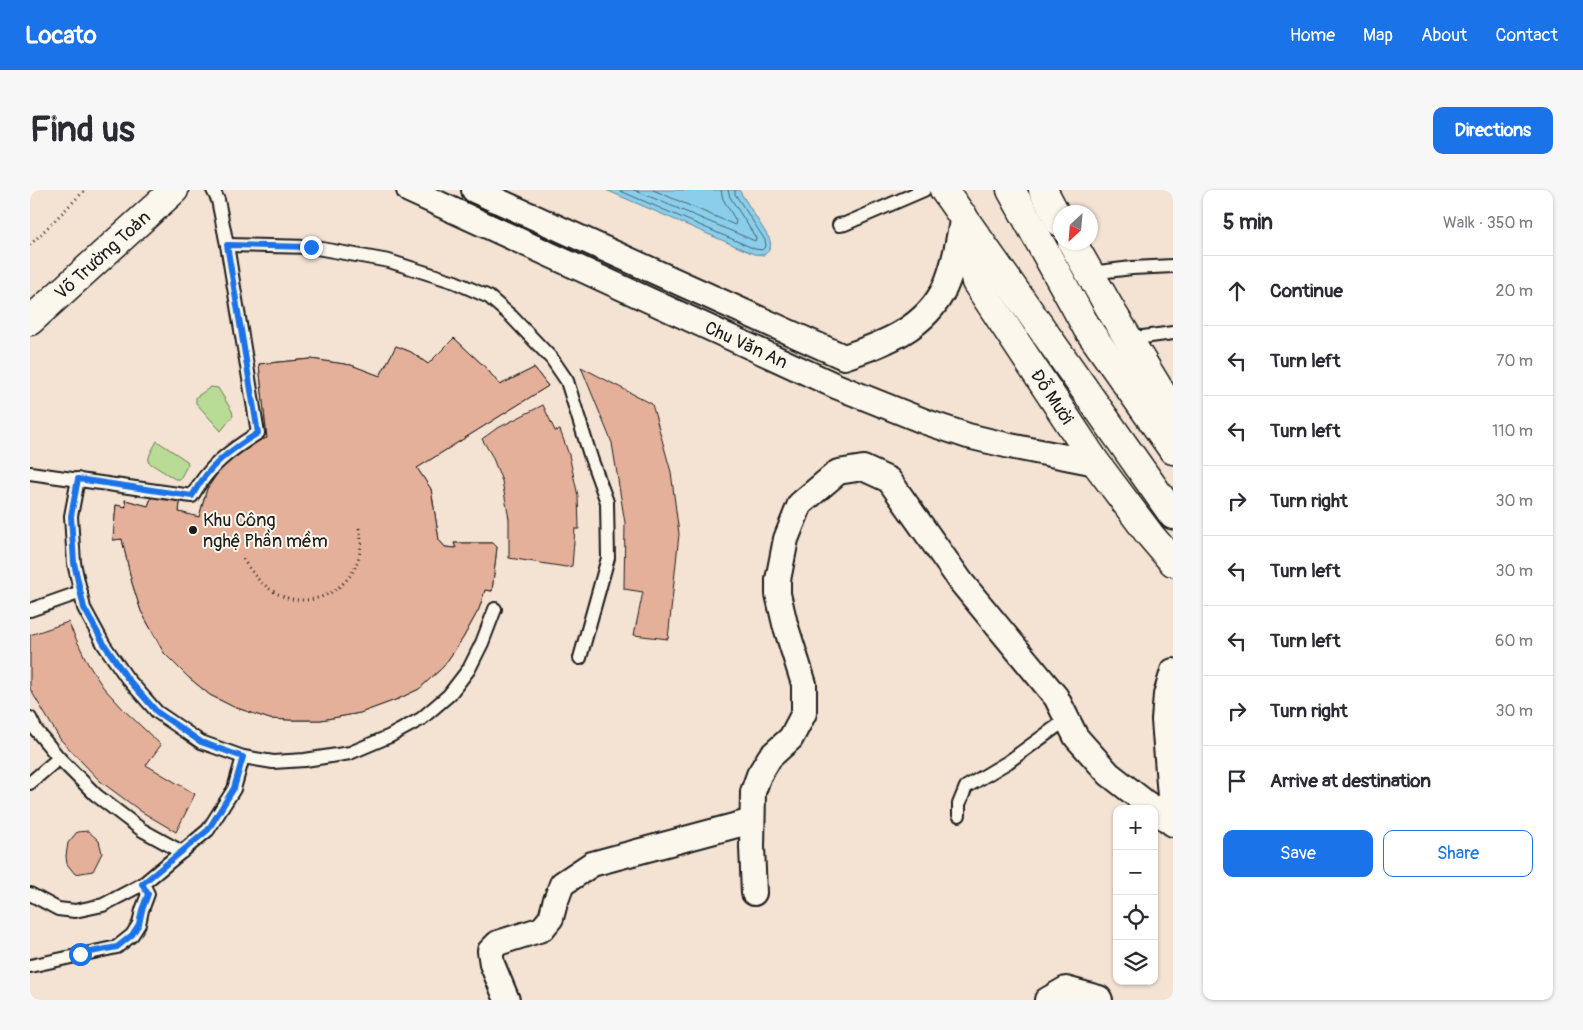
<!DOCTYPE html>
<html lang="en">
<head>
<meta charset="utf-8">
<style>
  :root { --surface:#fff; --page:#f7f7f7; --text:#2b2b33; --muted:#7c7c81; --line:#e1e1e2; --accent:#1a73e8 }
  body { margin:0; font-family:Pangolin,sans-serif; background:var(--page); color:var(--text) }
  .controls { position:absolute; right:15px; bottom:15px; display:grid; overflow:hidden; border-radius:10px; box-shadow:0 1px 4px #0004 }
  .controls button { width:45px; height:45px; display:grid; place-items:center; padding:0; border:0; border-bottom:1px solid var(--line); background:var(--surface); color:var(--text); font:25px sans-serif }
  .compass { position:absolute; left:1023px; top:15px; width:45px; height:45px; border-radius:50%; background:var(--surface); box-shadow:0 1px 4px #0004; rotate:206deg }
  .stop { position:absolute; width:15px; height:15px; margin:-11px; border:4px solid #1a73e8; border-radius:50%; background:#fff }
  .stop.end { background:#1a73e8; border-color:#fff; box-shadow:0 1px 5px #0008 }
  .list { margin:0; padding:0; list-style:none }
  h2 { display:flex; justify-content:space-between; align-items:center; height:65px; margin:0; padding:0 20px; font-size:21px }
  h2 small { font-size:16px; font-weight:400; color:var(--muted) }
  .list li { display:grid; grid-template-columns:32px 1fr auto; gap:15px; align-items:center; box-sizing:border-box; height:70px; padding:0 20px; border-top:1px solid var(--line) }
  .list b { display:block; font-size:19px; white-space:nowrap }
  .list em { font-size:16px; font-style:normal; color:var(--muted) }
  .actions { display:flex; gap:10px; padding:15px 20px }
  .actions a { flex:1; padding:11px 0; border:1px solid var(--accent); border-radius:10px; text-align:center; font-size:18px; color:var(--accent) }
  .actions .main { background:var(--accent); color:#fff }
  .icon { flex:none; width:28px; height:28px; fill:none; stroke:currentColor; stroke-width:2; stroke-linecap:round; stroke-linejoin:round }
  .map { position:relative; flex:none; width:1143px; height:810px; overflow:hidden; border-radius:10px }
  header { display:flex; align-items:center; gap:30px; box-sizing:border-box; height:70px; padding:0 25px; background:var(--accent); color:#fff }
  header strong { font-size:24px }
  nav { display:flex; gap:28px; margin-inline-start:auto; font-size:18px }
  .intro { display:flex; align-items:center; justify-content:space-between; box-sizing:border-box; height:120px; padding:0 30px }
  h1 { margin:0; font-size:35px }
  .button { padding:12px 22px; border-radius:10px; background:var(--accent); color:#fff; font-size:18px; font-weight:700 }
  main { display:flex; gap:30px; padding:0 30px }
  aside { flex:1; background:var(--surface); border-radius:10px; box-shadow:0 1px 4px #0004 }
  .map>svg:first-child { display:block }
</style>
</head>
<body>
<header>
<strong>Locato</strong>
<nav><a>Home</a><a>Map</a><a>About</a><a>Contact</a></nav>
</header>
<div class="intro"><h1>Find us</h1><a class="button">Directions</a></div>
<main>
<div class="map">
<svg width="1143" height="810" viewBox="0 0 1143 810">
  <rect width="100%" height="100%" fill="#f4e2d3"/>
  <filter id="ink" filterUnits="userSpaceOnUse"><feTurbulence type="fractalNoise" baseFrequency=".02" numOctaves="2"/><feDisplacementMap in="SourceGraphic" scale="10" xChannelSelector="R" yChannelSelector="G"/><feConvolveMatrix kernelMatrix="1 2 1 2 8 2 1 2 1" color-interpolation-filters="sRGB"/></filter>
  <g filter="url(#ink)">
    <g fill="#b8db95" stroke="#6a7c58">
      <path d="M181,197L188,198L202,221L203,226L191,241L166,213V207Z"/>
      <path d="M127,251L157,271L158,274L150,289H145L118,272L120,264Z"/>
    </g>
    <path fill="#8aceeb" stroke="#5e8798" d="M576,0H709L739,48C742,55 741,60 734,65L724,64Z"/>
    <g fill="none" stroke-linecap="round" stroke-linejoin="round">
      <g stroke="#48636f" stroke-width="1">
        <path d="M588,0L725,59L732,60L736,56L735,50L705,4V0"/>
        <path d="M604,0L725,51L726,48L700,7L698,0"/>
        <path d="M623,0L705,35L706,31L693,9L691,0"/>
      </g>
    </g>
    <g fill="#e5b099" stroke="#1c1c1c" fill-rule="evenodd">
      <path d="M424,148L456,178L470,195L504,178L518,196L387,278L401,299L409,350L415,357L426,358L424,353H463L467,357L462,401L455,400L449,419L433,448L413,477L389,499L368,509L330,523L291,530H260L240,529L204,517L180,505L158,487L134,463L111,421L102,393L92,349L83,350L86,315L96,317L95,310L118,316L122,306L145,308L150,313L149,322L169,327L177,299L189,281L206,264L223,253L237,248L229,174L281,169L321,175L350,186L366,156L381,162L398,174ZM241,262L257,307L239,318L234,325L230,337L178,330L184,310L190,297L203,282L222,269ZM275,315L292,323L298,330L241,344L248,330L255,320L263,316ZM378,322L382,336L380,365L373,391L357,418L333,437L321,442L298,448L274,451H252L224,440L198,416L181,398H171L161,374L232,357L243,376L255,384L265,388L279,389L292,385L303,377L311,366L314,351V336ZM302,338L306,347L304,357L297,368L283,377L271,379L264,378L255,374L251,369L242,352Z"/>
      <path d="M424,148L456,178L470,195L504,178L518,196L387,278L401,299L409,350L415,357L426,358L424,353H463L467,357L462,401L455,400L449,419L433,448L413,477L389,499L368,509L330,523L291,530H260L240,529L204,517L180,505L158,487L134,463L111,421L102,393L92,349L83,350L86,315L96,317L95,310L118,316L122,306L145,308L150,313L149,322L169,327L177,299L189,281L206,264L223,253L237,248L229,174L281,169L321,175L350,186L366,156L381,162L398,174Z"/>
      <path d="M551,177L622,214L641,282L649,344L638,449L604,445L613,402L594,399L595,333L582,253Z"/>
      <path d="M513,215L525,241L530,240L539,265L548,306L549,339H545L542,376L536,377L479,368V329L472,291L462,266L452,249L466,239Z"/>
      <path d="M38,432L58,474L73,497L94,520L131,555L116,575L165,604L146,642L112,622L70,591L30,549L0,499V445Z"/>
      <path d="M58,641L69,651L72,663L63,681L45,684L37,674L36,666L38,653L47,642Z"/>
    </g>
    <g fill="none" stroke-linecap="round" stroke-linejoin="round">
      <defs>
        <g id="service">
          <path d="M809,35L815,34L894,0"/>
          <path d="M197,55L281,57L359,71L425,92L459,107L481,126L522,169L537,191L561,268L577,312L578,368L550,468"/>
          <path d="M1060,83L1102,78L1143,76"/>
          <path d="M1098,149L1143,143"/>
          <path d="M0,283L162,306C179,276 199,261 228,243L197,55L188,10L183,0"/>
          <path d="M48,289L41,326L44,373L54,418L74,455L97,488L127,522L171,552L213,567L243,572L275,570L320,563L360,546L391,529L419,505L439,479L452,453L465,419"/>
          <path d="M0,420L51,402"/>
          <path d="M0,528L6,540L29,568L66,605L112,640L152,662"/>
          <path d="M0,593L29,568"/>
          <path d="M929,625V614L936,597L978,572L1037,529"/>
          <path d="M0,704L28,719L45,721L73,715L113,694L178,640L204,599L213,567"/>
          <path d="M0,776L87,757L102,745L109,734L112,720L118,704L113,694"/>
        </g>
        <g id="minor">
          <path id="s1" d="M379,0L806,196L896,232L938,246L980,256L1066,273"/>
          <path d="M444,0L814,167C854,154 896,138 915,97C924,76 928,53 932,31"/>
          <path d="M1142,632L1134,530L1136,505L1143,481"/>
          <path d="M724,703L722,657L723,602L729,585L740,567L761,548L774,523V494L755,434L748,404V390L756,349L770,314L808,282L833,278L859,290L932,393L1026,507L1046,547L1079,584L1143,634"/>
          <path d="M477,810L462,774L460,761L468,753L512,739L521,728L525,713L532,694L562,674L722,631"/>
          <path d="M1017,810L1036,799L1069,808L1070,810"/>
        </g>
        <g id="tertiary">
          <path id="s2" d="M0,131L144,0"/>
        </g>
        <g id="trunk">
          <path d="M914,0L1143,325"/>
          <path d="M981,0L1057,138L1143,260"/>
          <path d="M1013,0L1030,32"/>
          <path id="s3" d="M933,26L946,92L1066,273L1120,345L1143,372"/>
          <path d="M1042,52L1082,122L1143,222"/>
        </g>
      </defs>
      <use href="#service" stroke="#1c1c1c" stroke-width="16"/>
      <use href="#minor" stroke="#1c1c1c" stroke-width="28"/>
      <use href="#tertiary" stroke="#1c1c1c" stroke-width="31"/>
      <use href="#trunk" stroke="#1c1c1c" stroke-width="31"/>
      <g stroke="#1c1c1c" stroke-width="3" stroke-dasharray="1 4" stroke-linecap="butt">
        <path d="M0,55L55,0"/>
        <path d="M213,369C223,384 232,396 248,404C282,422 325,398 330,361C332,353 331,346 329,338"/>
      </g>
      <use href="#service" stroke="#fbf7ec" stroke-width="12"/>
      <use href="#minor" stroke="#fbf7ec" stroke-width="24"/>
      <use href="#tertiary" stroke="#fbf7ec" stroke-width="28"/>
      <use href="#trunk" stroke="#fbf7ec" stroke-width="28"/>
    </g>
  </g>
  <g fill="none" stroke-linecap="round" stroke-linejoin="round" filter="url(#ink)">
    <path stroke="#1a73e8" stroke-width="6" d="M50,764L87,757L102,745L109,734L112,720L118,704L112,694L178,640L204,598L213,567L171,552L127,522L97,488L74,454L54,418L44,373L41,326L48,289L162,306C179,275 199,261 228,243L197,55L281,57"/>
  </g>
  <circle fill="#1c1c1c" stroke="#fbf7ec" stroke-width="2" cx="163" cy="340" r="5"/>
  <g text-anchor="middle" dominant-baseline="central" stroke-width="4" stroke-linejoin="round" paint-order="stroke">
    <g font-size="18" fill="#1c1c1c" stroke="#fbf7ec">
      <text stroke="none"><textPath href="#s2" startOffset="98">Võ Trường Toản</textPath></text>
      <text stroke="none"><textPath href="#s1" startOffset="371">Chu Văn An</textPath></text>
      <text stroke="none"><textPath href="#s3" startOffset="205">Đỗ Mười</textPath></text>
    </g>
    <g font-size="18" fill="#1c1c1c" stroke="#fbf7ec" text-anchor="start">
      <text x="173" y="330">Khu Công<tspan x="173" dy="21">nghệ Phần mềm</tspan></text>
    </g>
  </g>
</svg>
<div class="controls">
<button>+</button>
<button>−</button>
<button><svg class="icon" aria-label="locate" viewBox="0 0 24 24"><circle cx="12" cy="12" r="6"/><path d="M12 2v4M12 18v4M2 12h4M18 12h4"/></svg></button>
<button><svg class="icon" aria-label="layers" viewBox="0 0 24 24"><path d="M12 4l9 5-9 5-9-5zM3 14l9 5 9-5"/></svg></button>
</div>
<svg class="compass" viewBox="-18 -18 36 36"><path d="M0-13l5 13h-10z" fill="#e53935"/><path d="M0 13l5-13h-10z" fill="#7c7c81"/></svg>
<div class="stop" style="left:50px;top:764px"></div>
<div class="stop end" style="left:281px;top:57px"></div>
</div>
<aside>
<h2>5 min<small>Walk · 350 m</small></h2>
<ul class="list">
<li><svg class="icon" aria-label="ahead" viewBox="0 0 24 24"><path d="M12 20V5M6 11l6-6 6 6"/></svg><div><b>Continue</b></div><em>20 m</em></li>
<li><svg class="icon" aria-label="left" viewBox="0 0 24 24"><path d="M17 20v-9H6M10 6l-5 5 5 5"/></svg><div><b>Turn left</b></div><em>70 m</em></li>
<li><svg class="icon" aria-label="left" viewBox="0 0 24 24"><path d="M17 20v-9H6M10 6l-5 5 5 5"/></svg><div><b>Turn left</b></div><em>110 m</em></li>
<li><svg class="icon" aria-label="right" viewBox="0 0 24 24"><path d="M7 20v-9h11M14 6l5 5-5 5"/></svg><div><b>Turn right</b></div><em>30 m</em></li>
<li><svg class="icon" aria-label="left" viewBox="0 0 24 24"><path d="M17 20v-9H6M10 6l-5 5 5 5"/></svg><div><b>Turn left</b></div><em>30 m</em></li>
<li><svg class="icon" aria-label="left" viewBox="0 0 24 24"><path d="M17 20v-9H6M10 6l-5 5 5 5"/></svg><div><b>Turn left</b></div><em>60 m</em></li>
<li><svg class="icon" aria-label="right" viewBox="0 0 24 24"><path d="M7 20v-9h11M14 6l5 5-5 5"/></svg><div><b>Turn right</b></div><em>30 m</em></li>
<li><svg class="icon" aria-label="arrive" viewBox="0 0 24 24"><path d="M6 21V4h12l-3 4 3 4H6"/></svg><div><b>Arrive at destination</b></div></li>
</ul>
<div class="actions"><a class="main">Save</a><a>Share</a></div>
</aside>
</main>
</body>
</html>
